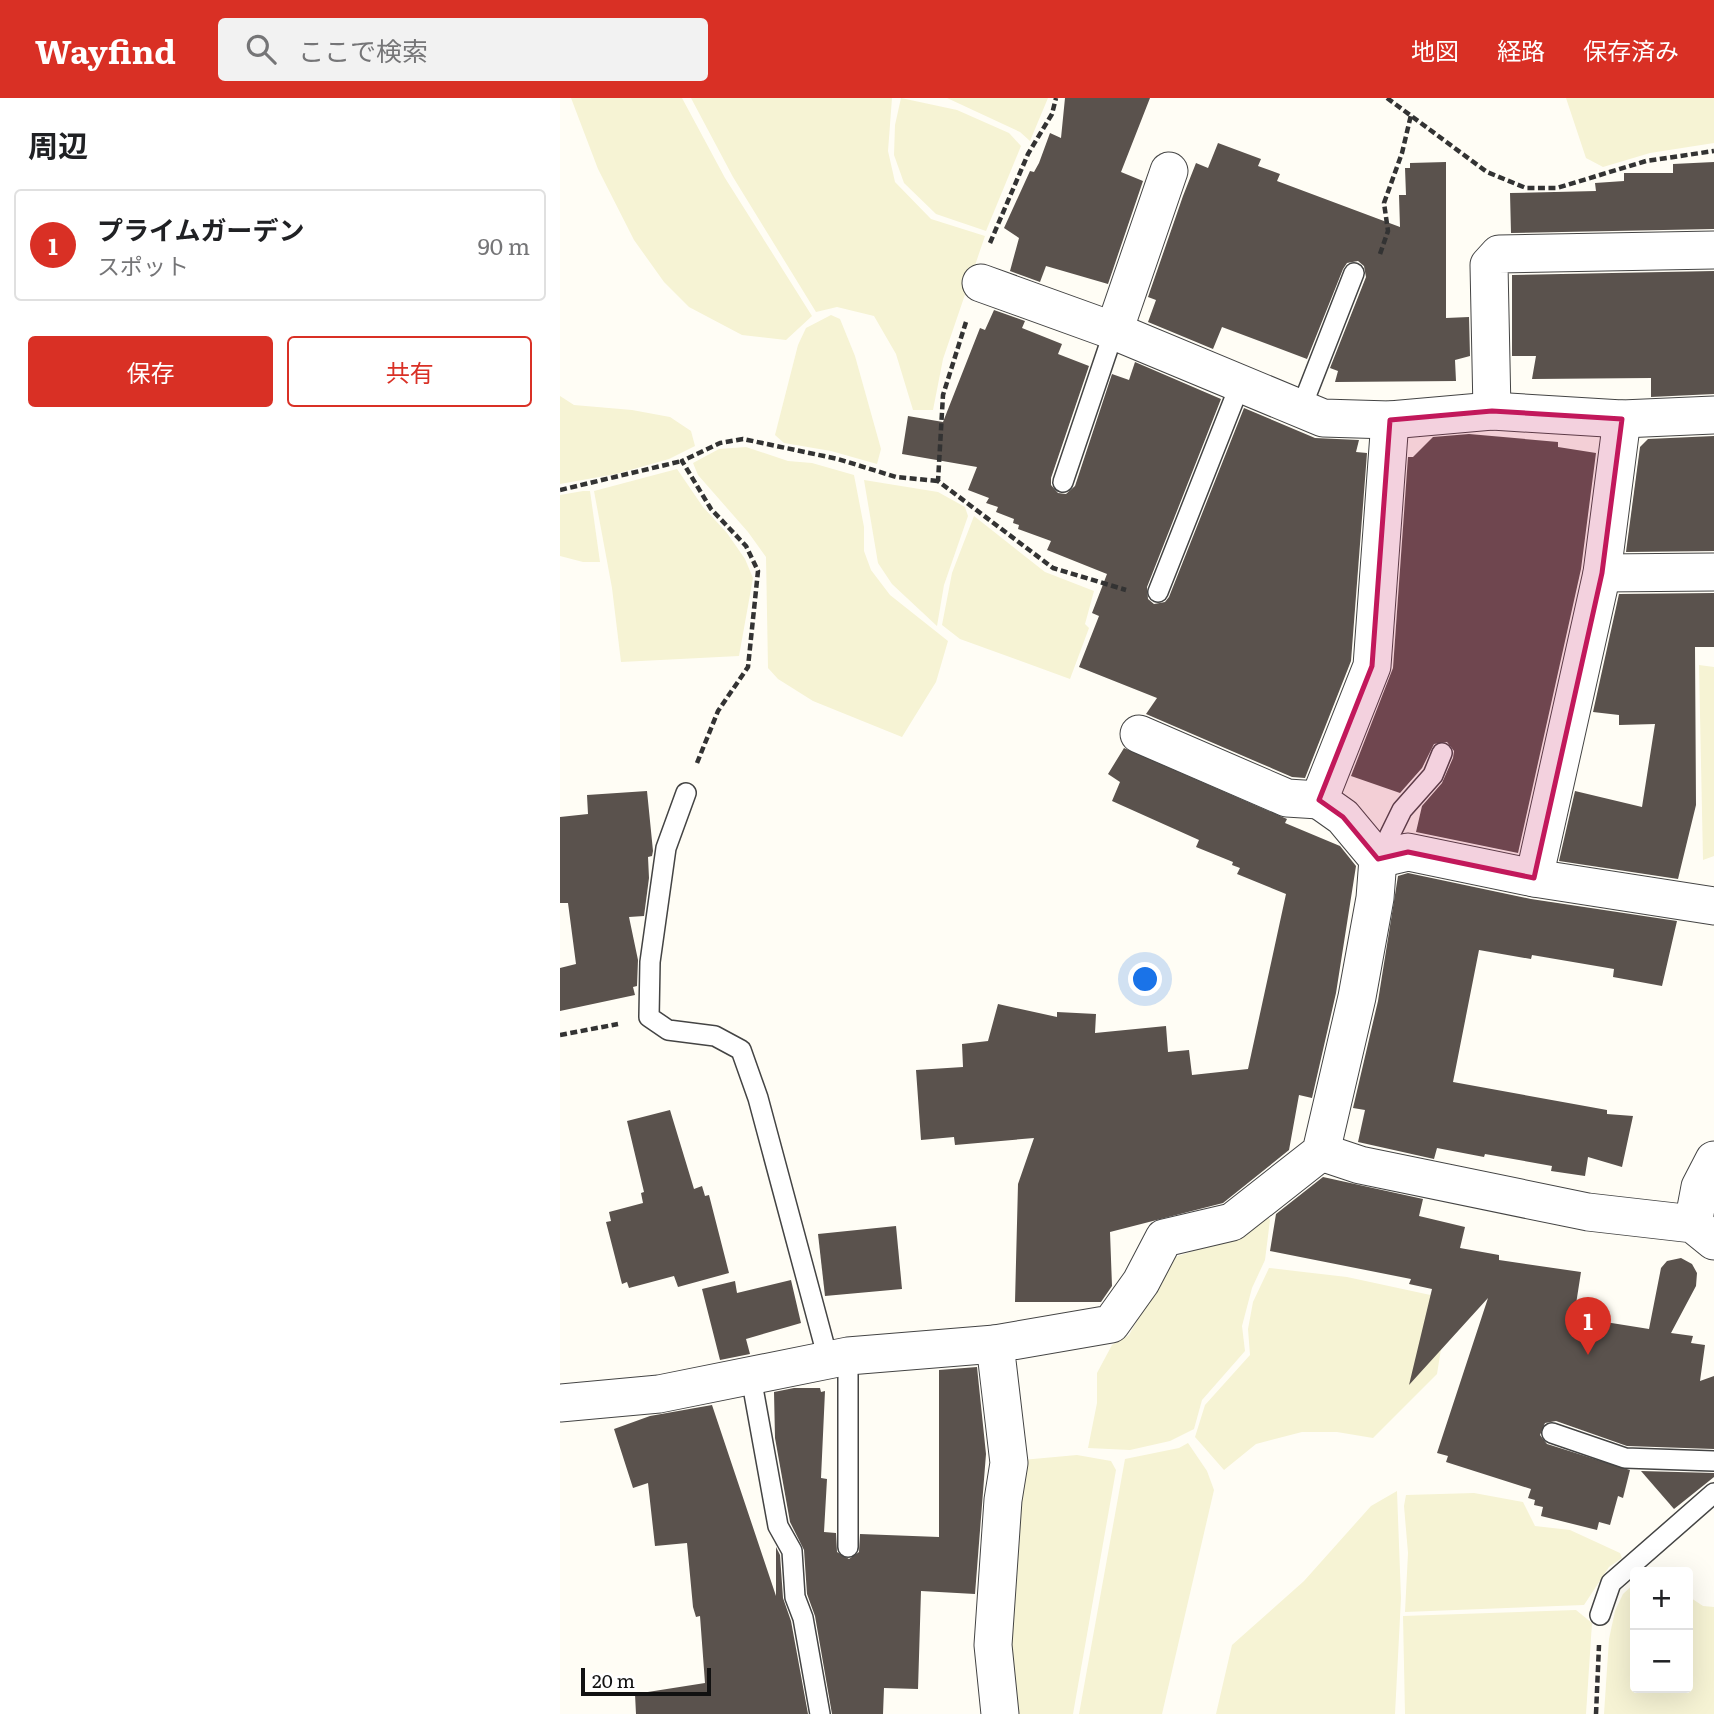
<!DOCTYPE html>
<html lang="ja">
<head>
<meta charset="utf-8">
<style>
  :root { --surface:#fff; --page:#f2f2f2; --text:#202124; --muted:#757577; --line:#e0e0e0; --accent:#d93025 }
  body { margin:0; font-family:Literata,"Noto Sans JP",serif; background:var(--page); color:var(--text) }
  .controls { position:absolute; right:21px; bottom:21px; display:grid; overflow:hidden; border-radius:7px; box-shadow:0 7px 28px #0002 }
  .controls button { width:63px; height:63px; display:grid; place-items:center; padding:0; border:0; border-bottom:2px solid var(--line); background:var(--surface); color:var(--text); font:35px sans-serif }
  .scale { position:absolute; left:21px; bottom:18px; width:130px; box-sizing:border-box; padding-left:7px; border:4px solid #111; border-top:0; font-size:19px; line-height:24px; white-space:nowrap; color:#111; -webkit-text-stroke:5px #fff; paint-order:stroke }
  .you { position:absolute; left:586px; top:882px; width:24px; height:24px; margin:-18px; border:5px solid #fff; border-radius:50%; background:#1a73e8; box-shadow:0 0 0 10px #1a73e833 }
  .badge { display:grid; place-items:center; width:46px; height:46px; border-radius:50%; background:var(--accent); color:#fff; font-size:23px; font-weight:700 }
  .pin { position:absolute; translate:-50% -58px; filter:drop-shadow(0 2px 4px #0008) }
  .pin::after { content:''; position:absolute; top:37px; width:24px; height:21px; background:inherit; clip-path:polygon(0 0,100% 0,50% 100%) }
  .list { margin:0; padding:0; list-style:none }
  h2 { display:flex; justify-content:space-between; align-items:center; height:91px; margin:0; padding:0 28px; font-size:30px }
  h2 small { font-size:23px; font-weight:400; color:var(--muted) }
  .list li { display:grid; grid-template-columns:46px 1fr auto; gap:21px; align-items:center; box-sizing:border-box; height:112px; margin:0 14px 14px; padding:0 14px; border:2px solid var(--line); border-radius:7px }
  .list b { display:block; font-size:26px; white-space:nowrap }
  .list p { margin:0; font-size:23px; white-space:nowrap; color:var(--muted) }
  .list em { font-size:23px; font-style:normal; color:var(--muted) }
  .actions { display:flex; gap:14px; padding:21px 28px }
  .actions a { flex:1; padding:16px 0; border:2px solid var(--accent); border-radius:7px; text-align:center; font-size:24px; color:var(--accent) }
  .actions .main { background:var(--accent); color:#fff }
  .icon { flex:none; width:38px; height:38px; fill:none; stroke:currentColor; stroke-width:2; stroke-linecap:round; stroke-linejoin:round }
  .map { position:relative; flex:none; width:1154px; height:1616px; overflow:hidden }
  header { display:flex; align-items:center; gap:42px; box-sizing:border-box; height:98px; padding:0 35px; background:var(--accent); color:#fff }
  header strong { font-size:33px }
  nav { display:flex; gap:38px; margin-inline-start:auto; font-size:24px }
  .search { width:490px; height:63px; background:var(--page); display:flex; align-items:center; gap:18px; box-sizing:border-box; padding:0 24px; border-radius:7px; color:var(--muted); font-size:26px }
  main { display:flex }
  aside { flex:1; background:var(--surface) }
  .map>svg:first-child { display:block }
</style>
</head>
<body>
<header>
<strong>Wayfind</strong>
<div class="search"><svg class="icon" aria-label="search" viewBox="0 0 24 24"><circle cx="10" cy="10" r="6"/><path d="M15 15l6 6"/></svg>ここで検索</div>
<nav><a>地図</a><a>経路</a><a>保存済み</a></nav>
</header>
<main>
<aside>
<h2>周辺<small></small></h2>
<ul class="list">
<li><span class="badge">1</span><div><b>プライムガーデン</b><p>スポット</p></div><em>90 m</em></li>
</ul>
<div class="actions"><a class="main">保存</a><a>共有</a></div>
</aside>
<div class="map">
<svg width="1154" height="1616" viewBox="0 0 1154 1616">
  <rect width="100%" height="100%" fill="#fffdf5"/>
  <g fill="#f6f3d4">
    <path d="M11,0H122L165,80L252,218L226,242L182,237L129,209L104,184L74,142L38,71Z"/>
    <path d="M131,0H332L328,53L335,84L371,121L425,138L383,261L373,312H353L336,256L314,218L277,209L256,214L173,79Z"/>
    <path d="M341,0L397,12L449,35L461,48L426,133L376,116L344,85L334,57L335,27Z"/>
    <path d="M387,0H488L470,43L460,34Z"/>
    <path d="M1006,0H1154V45L1090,55L1043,69L1026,60Z"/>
    <path d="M271,217L280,221L295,258L321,351L317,366L271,353L224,345L215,337L238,247L246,230Z"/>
    <path d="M0,298L14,307L72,312L110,319L131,333L135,348L109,361L56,376L0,386Z"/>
    <path d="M186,349L228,363L252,365L294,377L304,429V453L311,472L330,497L388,543L376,584L342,639L253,603L218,581L208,570L206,459L188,434L138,377L133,365L159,351Z"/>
    <path d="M117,371L143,409L167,435L185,461L193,480L179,558L61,564L52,490L34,393Z"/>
    <path d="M304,382L378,394L405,409L408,418L384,487L377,528L332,486L318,465Z"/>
    <path d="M23,393H30L40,464H23L0,458V397Z"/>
    <path d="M414,418L485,474L534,493L525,526L529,530L510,581L400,541L382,527L392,475Z"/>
    <path d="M1139,567L1154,569V758L1143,762Z"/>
    <path d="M705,1115L710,1122L705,1162L692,1190L682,1228L685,1253L642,1302L634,1331L610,1343L570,1352L528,1350L537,1305V1275L552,1247L569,1237L612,1160L649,1148Z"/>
    <path d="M709,1170L787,1179L889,1201L877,1276L813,1340L777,1334H742L696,1346L664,1372L635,1339L645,1307L690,1257L688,1231L693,1204Z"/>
    <path d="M628,1345L647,1373L654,1392L602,1616H519L565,1361L619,1350Z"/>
    <path d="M517,1357L551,1363L556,1372L513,1616H448L445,1590L462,1362Z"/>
    <path d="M837,1393L841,1500L835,1616H656L672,1547L744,1483L811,1408Z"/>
    <path d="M914,1395L963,1404L975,1428L1010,1432L1060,1455L1062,1460L1049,1469L1024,1507L845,1514L848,1455L844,1408L846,1397Z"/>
    <path d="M1075,1485V1590H1128V1498L1143,1508L1154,1509V1616H1044L1049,1541L1055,1513L1063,1496Z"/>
    <path d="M1016,1512L1032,1525L1026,1616H845L843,1518Z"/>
  </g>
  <g fill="#5a524d">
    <path d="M505,0H590L561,74L583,83L548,186L486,168L480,184L450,173L459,140L444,130L470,73L474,74L479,65L490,35L501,40Z"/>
    <path d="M658,45L701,61L698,68L720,76L717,83L840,129L839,97H846L845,70H850V65L886,64V220L909,219L910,258L895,262L896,283L775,284L778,273L770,270L806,179L804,168L798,163L787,165L783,171L747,261L662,229L653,251L588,224L596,202L588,199L623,98L636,65L648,70Z"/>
    <path d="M1154,64V131L951,135L950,95L1036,93L1035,85L1064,83V75H1113V66Z"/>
    <path d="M1154,173V296L1091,299V280L972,281L976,258H952V177Z"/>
    <path d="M434,212L465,223L462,230L502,246L498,256L529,268L491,380V387L498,395L506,396L515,388L552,276L569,282L575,264L661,301L587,489L588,501L594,506L605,504L609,499L684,310L755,340L799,342L796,354L807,355L791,563L745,680L732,679L586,616L597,600L519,569L539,518L532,515L547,476L487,452L491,443L458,431L459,427L453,425L454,421L436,414L438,409L426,405L429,400L408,392L417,369L342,356L348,318L383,324L420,230L425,232Z"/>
    <path d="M909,336L998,344V349L1036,355L1021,471L958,755L856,734L862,708L882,685L893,660L894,653L887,644L874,646L862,670L840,695L791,678L833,570L848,359H853L873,339Z"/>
    <path d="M1154,338V453L1066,454L1080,349L1088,341Z"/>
    <path d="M1154,495V549H1135L1136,707L1118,781L999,763L1015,693L1082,709L1095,626L1059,627V617L1033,614L1059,496Z"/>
    <path d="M564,650L727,721L725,725L780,748L796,768L776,895L752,1000L739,997L729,1052L663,1105L550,1134L552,1188L541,1204H455L458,1086L474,1040L395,1047L394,1039L361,1042L356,972L403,969L402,946L428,943L438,906L497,919V914L536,916L535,935L606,928L608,954L629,952L632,977L688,971L726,796L677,776L680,770L672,767L673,764L636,749L639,742L552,703L560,684L548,676Z"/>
    <path d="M87,693L93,753L92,758L88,759L89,780L84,818L69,819L78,862L77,888L73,889L75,897L0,913V870L16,866L8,805H0V719L28,716L27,697Z"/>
    <path d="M848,775L971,801L1117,823L1102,888L1053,879L1054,871L972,857L971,861L919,852L893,984L1047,1012V1016L1073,1018L1062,1069L1028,1059L1025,1078L991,1073L992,1068L925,1056L924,1059L877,1050L874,1061L798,1044L805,1012L793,1010L818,903L838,778Z"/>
    <path d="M110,1012L134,1091L142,1088L145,1098L149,1097L169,1175L118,1189L114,1178L69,1190L67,1184L62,1186L46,1124L51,1123L49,1114L83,1105L81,1095L84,1094L67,1023Z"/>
    <path d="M763,1079L863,1101L859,1118L905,1129L900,1150L939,1157V1162L1021,1174L1014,1219L1089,1231L1101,1170L1107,1163L1121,1160L1132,1166L1137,1175L1136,1188L1111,1235L1133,1238L1131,1245L1145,1247L1140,1283L1154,1278V1351L1067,1348L996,1323L985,1325L980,1337L987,1346L1070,1372L1063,1400L1058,1398L1050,1427L1039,1424L1037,1432L981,1418L983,1409L974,1407L975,1402L968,1400L971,1391L886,1364L888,1358L877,1355L928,1200L849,1287L872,1191L849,1186L851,1181L710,1153L716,1116Z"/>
    <path d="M336,1128L342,1191L265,1198L258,1136Z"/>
    <path d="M231,1182L241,1225L186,1241L190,1256L160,1262L142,1191L175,1183L177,1195Z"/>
    <path d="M417,1269L426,1356L415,1496L361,1493L358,1591L324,1590L323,1616H272L255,1518L247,1496L244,1452L230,1424L215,1340L214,1294L234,1290H260L261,1294L265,1293L261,1380L267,1381L264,1434L276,1435L277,1454L289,1461L299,1454L300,1436L379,1439V1272Z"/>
    <path d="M152,1307L216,1498V1449L220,1457L223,1500L231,1523L248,1616H76L75,1596L145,1585L140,1518L136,1519L133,1509L127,1445L95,1448L88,1385L73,1390L54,1331L90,1318Z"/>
    <path d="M1081,1373L1154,1375V1379L1114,1411Z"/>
  </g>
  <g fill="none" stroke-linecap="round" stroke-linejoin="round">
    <defs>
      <g id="service">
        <path d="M742,308L794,175"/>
        <path d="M503,384L554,233"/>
        <path d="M598,494L681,284"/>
        <path d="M126,695L106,750L90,864L89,919L108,932L155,938L181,952L198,1000L268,1261"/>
        <path d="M818,761L842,712L873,677L882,655"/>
        <path d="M288,1258V1449"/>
        <path d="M191,1279L218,1428L232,1453L235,1499L243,1520L260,1616"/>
        <path d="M992,1335L1065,1360L1154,1363"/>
        <path d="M1040,1517L1051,1485L1154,1395"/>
      </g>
      <g id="minor">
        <path d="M421,185L554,233L763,320L830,322L932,313L1062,321L1154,317"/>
        <path d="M554,233L609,73"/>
        <path d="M932,313L929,167L939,156L1154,152"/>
        <path d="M1042,475L1154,474"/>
        <path d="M579,636L727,700L759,702"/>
        <path d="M818,761L848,754L974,780L1154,808"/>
        <path d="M974,780L1042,475L1062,321"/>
        <path d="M761,1054L800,1067L1028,1114L1133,1126L1154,1143"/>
        <path d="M1133,1126L1140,1089L1154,1062"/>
        <path d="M0,1305L99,1296L288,1258L435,1246"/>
        <path d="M440,1616L433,1547L443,1402L449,1365L435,1246L551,1226L581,1184L604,1140L672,1124L761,1054L797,899L815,800L818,761L783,719L759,702L812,568L830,322"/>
      </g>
    </defs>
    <use href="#service" stroke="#444" stroke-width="22"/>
    <use href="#minor" stroke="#444" stroke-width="39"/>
    <g stroke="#333" stroke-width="4.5" stroke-dasharray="7 3.5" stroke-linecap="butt">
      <path d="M827,0L927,74L966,90H997L1086,63L1154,53"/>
      <path d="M430,145L468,56L492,16L496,0"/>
      <path d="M820,156L828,133L824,105L842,55L851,17"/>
      <path d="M406,224L383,297L378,383L493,470L566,492"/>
      <path d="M0,392L122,363"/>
      <path d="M137,665L158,613L188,569L198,473L186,448L151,411L122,363L160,345L183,341L278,361L336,379L378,383"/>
      <path d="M0,937L58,926"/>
      <path d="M1036,1616L1039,1547"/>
    </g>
    <use href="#service" stroke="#fff" stroke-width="19"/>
    <use href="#minor" stroke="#fff" stroke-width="37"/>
  </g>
  <path fill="#c2185b" fill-opacity="0.2" stroke="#c2185b" stroke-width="5" stroke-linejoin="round" d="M932,313L1062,321L1042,475L974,780L848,754L818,761L783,719L759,702L812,568L830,322Z"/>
</svg>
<div class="controls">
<button>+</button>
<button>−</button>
</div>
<div class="scale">20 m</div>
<div class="you"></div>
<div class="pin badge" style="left:1028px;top:1257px">1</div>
</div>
</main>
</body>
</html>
